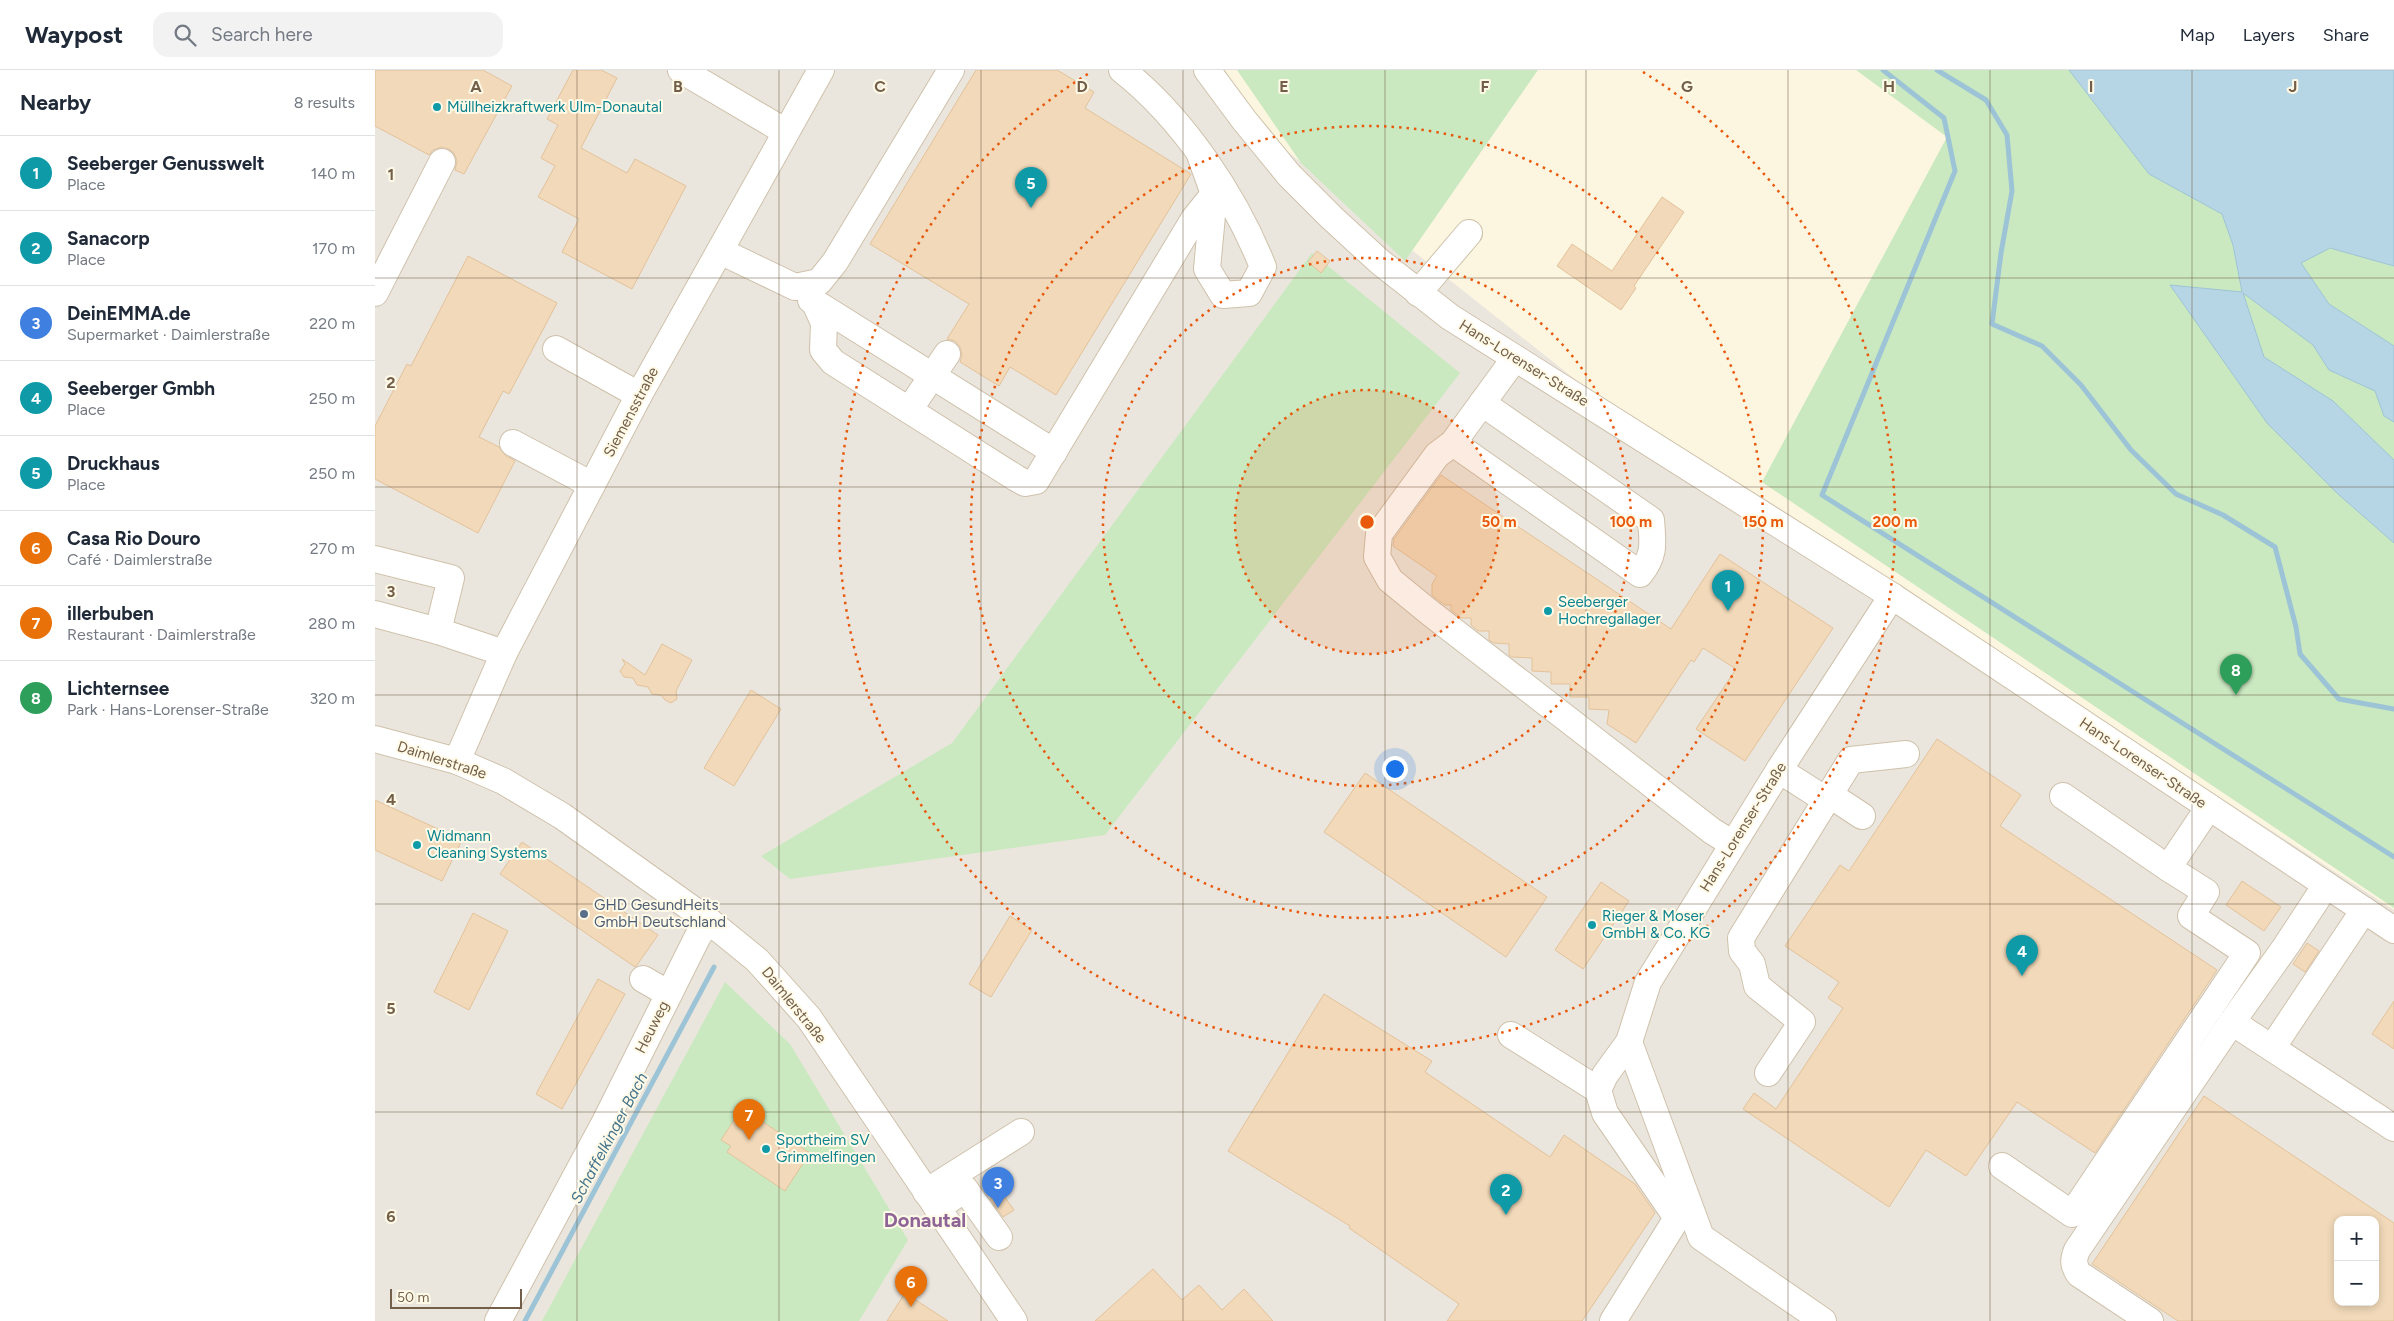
<!DOCTYPE html>
<html lang="en">
<head>
<meta charset="utf-8">
<style>
  :root { --surface:#fff; --page:#f2f2f3; --text:#1f2937; --muted:#747a83; --line:#e0e1e3; --accent:#78523e }
  body { margin:0; font-family:Figtree,sans-serif; background:var(--page); color:var(--text) }
  .controls { position:absolute; right:15px; bottom:15px; display:grid; overflow:hidden; border-radius:10px; box-shadow:0 2px 8px #0003 }
  .controls button { width:45px; height:45px; display:grid; place-items:center; padding:0; border:0; border-bottom:1px solid var(--line); background:var(--surface); color:var(--text); font:25px sans-serif }
  .scale { position:absolute; left:15px; bottom:12px; width:132px; box-sizing:border-box; padding-left:5px; border:2px solid #735f49; border-top:0; font-size:14px; line-height:18px; white-space:nowrap; color:#735f49; -webkit-text-stroke:4px #fffae7; paint-order:stroke }
  .you { position:absolute; left:1019px; top:698px; width:18px; height:18px; margin:-12px; border:4px solid #fff; border-radius:50%; background:#1a73e8; box-shadow:0 0 0 8px #1a73e833 }
  .badge { display:grid; place-items:center; width:32px; height:32px; border-radius:50%; background:var(--accent); color:#fff; font-size:16px; font-weight:700 }
  .pin { position:absolute; translate:-50% -41px; filter:drop-shadow(0 1px 2px #0008) }
  .pin::after { content:''; position:absolute; top:26px; width:18px; height:15px; background:inherit; clip-path:polygon(0 0,100% 0,50% 100%) }
  .list { margin:0; padding:0; list-style:none }
  h2 { display:flex; justify-content:space-between; align-items:center; height:65px; margin:0; padding:0 20px; font-size:21px }
  h2 small { font-size:16px; font-weight:400; color:var(--muted) }
  .list li { display:grid; grid-template-columns:32px 1fr auto; gap:15px; align-items:center; box-sizing:border-box; height:75px; padding:0 20px; border-top:1px solid var(--line) }
  .list b { display:block; font-size:19px; white-space:nowrap }
  .list p { margin:0; font-size:16px; white-space:nowrap; color:var(--muted) }
  .list em { font-size:16px; font-style:normal; color:var(--muted) }
  .icon { flex:none; width:28px; height:28px; fill:none; stroke:currentColor; stroke-width:2; stroke-linecap:round; stroke-linejoin:round }
  .map { position:relative; flex:none; width:2019px; height:1251px; overflow:hidden }
  header { display:flex; align-items:center; gap:30px; box-sizing:border-box; height:70px; padding:0 25px; background:var(--surface); border-bottom:1px solid var(--line) }
  header strong { font-size:24px }
  nav { display:flex; gap:28px; margin-inline-start:auto; font-size:18px }
  .search { width:350px; height:45px; background:var(--page); display:flex; align-items:center; gap:12px; box-sizing:border-box; padding:0 18px; border-radius:15px; color:var(--muted); font-size:19px }
  main { display:flex }
  aside { flex:1; background:var(--surface) }
  .map>svg:first-child { display:block }
</style>
</head>
<body>
<header>
<strong>Waypost</strong>
<div class="search"><svg class="icon" aria-label="search" viewBox="0 0 24 24"><circle cx="10" cy="10" r="6"/><path d="M15 15l6 6"/></svg>Search here</div>
<nav><a>Map</a><a>Layers</a><a>Share</a></nav>
</header>
<main>
<aside>
<h2>Nearby<small>8 results</small></h2>
<ul class="list">
<li><span class="badge" style="background:#0f9aa8">1</span><div><b>Seeberger Genusswelt</b><p>Place</p></div><em>140 m</em></li>
<li><span class="badge" style="background:#0f9aa8">2</span><div><b>Sanacorp</b><p>Place</p></div><em>170 m</em></li>
<li><span class="badge" style="background:#3f7fe0">3</span><div><b>DeinEMMA.de</b><p>Supermarket · Daimlerstraße</p></div><em>220 m</em></li>
<li><span class="badge" style="background:#0f9aa8">4</span><div><b>Seeberger Gmbh</b><p>Place</p></div><em>250 m</em></li>
<li><span class="badge" style="background:#0f9aa8">5</span><div><b>Druckhaus</b><p>Place</p></div><em>250 m</em></li>
<li><span class="badge" style="background:#e8710a">6</span><div><b>Casa Rio Douro</b><p>Café · Daimlerstraße</p></div><em>270 m</em></li>
<li><span class="badge" style="background:#e8710a">7</span><div><b>illerbuben</b><p>Restaurant · Daimlerstraße</p></div><em>280 m</em></li>
<li><span class="badge" style="background:#2e9e5b">8</span><div><b>Lichternsee</b><p>Park · Hans-Lorenser-Straße</p></div><em>320 m</em></li>
</ul>
</aside>
<div class="map">
<svg width="2019" height="1251" viewBox="0 0 2019 1251">
  <rect width="100%" height="100%" fill="#fcf6e1"/>
  <path fill="#ebe6dd" fill-rule="evenodd" d="M0,0H850L889,63L1201,310L2019,840V1251H0ZM1963,1150H2000V1232H1963Z"/>
  <g fill="#cae9c0">
    <path d="M862,0H1163L1030,191L926,93Z"/>
    <path d="M1481,0H2019V838L1387,412L1572,67Z"/>
    <path d="M937,183L1085,303L730,765L415,809L386,786L577,673Z"/>
    <path d="M350,912L415,974L533,1170L484,1251H167Z"/>
  </g>
  <path fill="#b7d6e5" stroke="#9dc4d6" d="M1694,0H2019V196L1955,178L1926,193L1954,234L2019,276V352L2009,346L2000,321L1954,300L1938,275L1868,223L1889,287L1958,331L2019,390V473L1963,424L1892,353L1795,215L1867,222L1858,175L1847,144L1774,104Z"/>
  <g fill="none" stroke-linecap="round" stroke-linejoin="round">
    <g stroke="#9dc4d6" stroke-width="5">
      <path d="M1508,0L1569,48L1580,101L1447,425L2019,787"/>
      <path d="M1562,0L1611,30L1632,65L1637,121L1626,183L1617,254L1667,276L1706,315L1756,380L1801,424L1848,445L1900,477L1921,557L1925,584L1964,629L2019,639"/>
      <path d="M150,1251L339,897"/>
    </g>
  </g>
  <g fill="#f1d9b9" stroke="#e3c29a" fill-rule="evenodd">
    <path d="M0,0H108L137,16L89,104L80,100L82,91L79,83L74,79L66,77L58,80L54,85L0,56Z"/>
    <path d="M198,0H226L242,8L206,78L252,103L260,89L311,116L257,219L187,182L204,149L163,127L180,96L166,88L183,55L172,49Z"/>
    <path d="M601,0H682L719,22L710,38L816,104L681,325L635,297L624,316L585,292L587,285L585,277L580,271L572,269L594,234L495,174Z"/>
    <path d="M1287,127L1309,142L1259,216L1261,218L1246,240L1182,196L1197,174L1237,201Z"/>
    <path d="M942,181L955,191L946,203L933,192Z"/>
    <path d="M93,186L182,233L134,324L128,321L104,367L124,377L131,386L140,391L103,463L0,409V356L32,294L36,296Z"/>
    <path d="M1066,405L1296,559L1345,484L1458,558L1370,691L1321,659L1361,599L1328,578L1319,592L1316,590L1261,673L1232,654L1234,640L1214,639V627H1195V614H1176V602L1157,601V588L1137,587L1134,585V574L1119,573L1114,570V561H1103L1096,555V548H1086L1076,540V535H1070L1063,530L1057,525V514L1062,506L1018,476L1019,469Z"/>
    <path d="M287,574L317,590L301,621L302,629L296,633L290,630L286,625L277,624L273,617L262,615L258,608L249,607L245,601L250,594L247,589L270,605Z"/>
    <path d="M376,620L406,639L359,716L329,698Z"/>
    <path d="M1562,669L1646,725L1625,756L1842,900L1720,1083L1642,1032L1591,1106L1551,1080L1514,1137L1368,1039L1379,1023L1401,1039L1468,938L1453,928L1464,912L1410,876L1465,795L1474,801Z"/>
    <path d="M990,703L1172,827L1131,887L949,762Z"/>
    <path d="M0,730L87,770L67,811L0,780Z"/>
    <path d="M147,772L283,865L262,895L260,897L125,804Z"/>
    <path d="M1867,811L1906,837L1889,861L1851,835Z"/>
    <path d="M1226,812L1254,831L1208,899L1180,880Z"/>
    <path d="M98,843L133,861L94,940L59,922Z"/>
    <path d="M635,846L657,860L616,927L594,914Z"/>
    <path d="M1932,873L1944,881L1930,902L1918,894Z"/>
    <path d="M223,909L250,924L187,1039L161,1024Z"/>
    <path d="M949,924L1057,991L1050,1002L1175,1087L1189,1065L1260,1114L1280,1143L1207,1251H1072L1084,1234L974,1158L975,1156L853,1081Z"/>
    <path d="M2019,931V979L1997,964Z"/>
    <path d="M1829,1026L2019,1153V1251H1803L1717,1194ZM1963,1150H2000V1232H1963Z"/>
    <path d="M367,1038L435,1083L410,1121L352,1082L356,1076L346,1070Z"/>
    <path d="M626,1122L639,1140L628,1147L615,1129Z"/>
    <path d="M778,1199L807,1230L824,1215L847,1240L869,1219L898,1251H720Z"/>
    <path d="M530,1223L573,1251H512Z"/>
  </g>
  <g fill="none" stroke-linecap="round" stroke-linejoin="round">
    <defs>
      <g id="minor">
        <path d="M306,0L411,62"/>
        <path d="M747,0C807,47 860,126 888,197L874,223L848,225L832,199L839,124L824,82"/>
        <path d="M832,0L869,50L914,105L957,148L1005,192L1075,247L1517,526L2019,860"/>
        <path d="M345,181L420,217L444,212L460,192L576,0"/>
        <path d="M0,223L67,92"/>
        <path d="M1043,223L1094,163"/>
        <path d="M436,230L679,382"/>
        <path d="M440,233L449,253L448,280L458,292L641,408L650,413L661,411L819,149L839,124"/>
        <path d="M181,279L264,325"/>
        <path d="M1140,288L1078,373L1062,385L1004,464L1002,487L1015,510L1054,542L1337,761L1358,774"/>
        <path d="M534,340L572,284"/>
        <path d="M138,373L217,415"/>
        <path d="M1078,373L1265,504C1280,485 1278,474 1276,450L1107,333"/>
        <path d="M0,489L76,508L63,561"/>
        <path d="M0,544L63,561L129,583"/>
        <path d="M0,669L82,691L128,711L187,746L334,851L382,890L434,948L639,1251"/>
        <path d="M82,691L129,583L264,325L446,0"/>
        <path d="M1404,700L1451,730"/>
        <path d="M1455,725L1487,746"/>
        <path d="M1688,726L1793,798L1834,737"/>
        <path d="M268,909L294,924"/>
        <path d="M1857,952L1911,876L1951,815"/>
        <path d="M1136,965L1223,1020"/>
        <path d="M1254,972L1326,1167L1448,1251"/>
        <path d="M1897,978L1989,840"/>
        <path d="M1393,1003L1427,952L1382,916L1377,894L1367,881L1366,868L1476,690L1531,684"/>
        <path d="M1627,1096L1697,1144L1872,883L1816,846L1831,822L1793,798"/>
        <path d="M551,1122L646,1062"/>
        <path d="M562,1138L590,1119L624,1167"/>
        <path d="M123,1251L229,1054L323,866L334,851"/>
        <path d="M1238,1251L1299,1153L1300,1145L1230,1043L1223,1020L1230,1005L1254,972L1273,912L1404,700L1517,526"/>
        <path d="M1775,1251L1704,1204C1698,1195 1698,1190 1702,1180L1857,952L2019,1058"/>
      </g>
    </defs>
    <use href="#minor" stroke="#cfc1ab" stroke-width="28"/>
    <use href="#minor" stroke="#fff" stroke-width="26"/>
  </g>
  <path fill="none" stroke="#735f49" stroke-width="1" stroke-opacity="0.55" d="M202,0V1251M404,0V1251M606,0V1251M808,0V1251M1010,0V1251M1211,0V1251M1413,0V1251M1615,0V1251M1817,0V1251M0,208H2019M0,417H2019M0,625H2019M0,834H2019M0,1042H2019"/>
  <circle cx="992" cy="452" r="132" fill="#e8590c" fill-opacity=".12"/>
  <g fill="none" stroke="#e8590c" stroke-width="2.5" stroke-dasharray="2.5 5">
    <circle cx="992" cy="452" r="132"/>
    <circle cx="992" cy="452" r="264"/>
    <circle cx="992" cy="452" r="396"/>
    <path d="M1268 2A528 528 0 1 1 716 2"/>
  </g>
  <g fill="#0f9aa8" stroke="#fffae7" stroke-width="2">
    <circle cx="62" cy="37" r="5"/>
    <circle cx="1173" cy="541" r="5"/>
    <circle cx="42" cy="775" r="5"/>
    <circle cx="1217" cy="855" r="5"/>
    <circle cx="391" cy="1079" r="5"/>
  </g>
  <circle fill="#5c6f8a" stroke="#fffae7" stroke-width="2" cx="209" cy="844" r="5"/>
  <g text-anchor="middle" dominant-baseline="central" stroke-width="4" stroke-linejoin="round" paint-order="stroke">
    <g font-size="15" fill="#0d838f" stroke="#fffae7" text-anchor="start">
      <text x="72" y="37">Müllheizkraftwerk Ulm-Donautal</text>
      <text x="1183" y="532">Seeberger<tspan x="1183" dy="17">Hochregallager</tspan></text>
      <text x="52" y="766">Widmann<tspan x="52" dy="17">Cleaning Systems</tspan></text>
      <text x="1227" y="846">Rieger &amp; Moser<tspan x="1227" dy="17">GmbH &amp; Co. KG</tspan></text>
      <text x="401" y="1070">Sportheim SV<tspan x="401" dy="17">Grimmelfingen</tspan></text>
    </g>
    <g font-size="15" fill="#735f49" stroke="#fffae7">
      <text transform="translate(1149 293) rotate(32)">Hans-Lorenser-Straße</text>
      <text transform="translate(256 342) rotate(-62)">Siemensstraße</text>
      <text transform="translate(67 690) rotate(18)">Daimlerstraße</text>
      <text transform="translate(1768 693) rotate(34)">Hans-Lorenser-Straße</text>
      <text transform="translate(1368 757) rotate(-58)">Hans-Lorenser-Straße</text>
      <text transform="translate(419 935) rotate(51)">Daimlerstraße</text>
      <text transform="translate(277 957) rotate(-63)">Heuweg</text>
    </g>
    <g font-size="15" fill="#4e5e75" stroke="#fffae7" text-anchor="start">
      <text x="219" y="835">GHD GesundHeits<tspan x="219" dy="17">GmbH Deutschland</tspan></text>
    </g>
    <g font-size="16" font-style="italic" fill="#45758d" stroke="#fffae7">
      <text transform="translate(234 1068) rotate(-62)">Schaffelkinger Bach</text>
    </g>
    <g font-size="20" font-weight="bold" fill="#8e6496" stroke="#fffae7">
      <text x="550" y="1150">Donautal</text>
    </g>
  </g>
  <g font-size="16" text-anchor="middle" font-weight="bold" fill="#735f49" stroke="#fffae7" stroke-width="4" stroke-linejoin="round" paint-order="stroke">
    <text x="101" y="22">A</text>
    <text x="303" y="22">B</text>
    <text x="505" y="22">C</text>
    <text x="707" y="22">D</text>
    <text x="909" y="22">E</text>
    <text x="1110" y="22">F</text>
    <text x="1312" y="22">G</text>
    <text x="1514" y="22">H</text>
    <text x="1716" y="22">I</text>
    <text x="1918" y="22">J</text>
    <text x="16" y="110">1</text>
    <text x="16" y="318">2</text>
    <text x="16" y="527">3</text>
    <text x="16" y="735">4</text>
    <text x="16" y="944">5</text>
    <text x="16" y="1152">6</text>
  </g>
  <circle cx="992" cy="452" r="8" fill="#e8590c" stroke="#fffae7" stroke-width="2.5"/>
  <g font-size="15" text-anchor="middle" font-weight="bold" fill="#e8590c" stroke="#fffae7" stroke-width="4" stroke-linejoin="round" paint-order="stroke">
    <text x="1124" y="457">50 m</text>
    <text x="1256" y="457">100 m</text>
    <text x="1388" y="457">150 m</text>
    <text x="1520" y="457">200 m</text>
  </g>
</svg>
<div class="controls">
<button>+</button>
<button>−</button>
</div>
<div class="scale">50 m</div>
<div class="you"></div>
<div class="pin badge" style="left:1353px;top:541px;background:#0f9aa8">1</div>
<div class="pin badge" style="left:1131px;top:1145px;background:#0f9aa8">2</div>
<div class="pin badge" style="left:623px;top:1138px;background:#3f7fe0">3</div>
<div class="pin badge" style="left:1647px;top:906px;background:#0f9aa8">4</div>
<div class="pin badge" style="left:656px;top:138px;background:#0f9aa8">5</div>
<div class="pin badge" style="left:536px;top:1237px;background:#e8710a">6</div>
<div class="pin badge" style="left:374px;top:1070px;background:#e8710a">7</div>
<div class="pin badge" style="left:1861px;top:625px;background:#2e9e5b">8</div>
</div>
</main>
</body>
</html>
